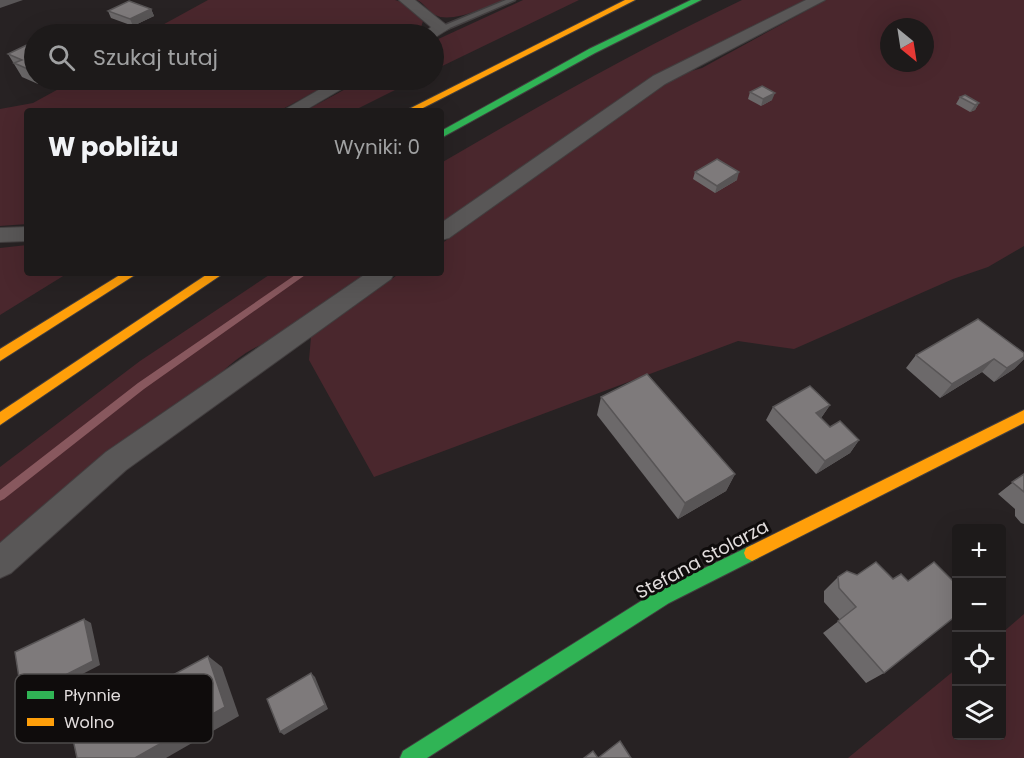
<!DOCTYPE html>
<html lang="pl">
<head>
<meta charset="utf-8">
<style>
  :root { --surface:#1d1a1a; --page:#2a2727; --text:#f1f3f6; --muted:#a0a1a2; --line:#3b3839 }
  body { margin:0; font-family:Poppins,sans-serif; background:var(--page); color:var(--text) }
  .controls { position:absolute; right:18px; bottom:18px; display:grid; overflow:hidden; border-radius:6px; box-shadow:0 6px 24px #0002 }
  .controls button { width:54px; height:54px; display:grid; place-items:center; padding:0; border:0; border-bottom:2px solid var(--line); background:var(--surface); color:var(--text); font:30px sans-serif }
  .compass { position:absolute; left:880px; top:18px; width:54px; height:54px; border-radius:50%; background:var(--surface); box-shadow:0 6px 24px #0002; rotate:150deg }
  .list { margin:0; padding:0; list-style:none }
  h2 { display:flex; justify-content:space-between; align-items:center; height:78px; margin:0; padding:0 24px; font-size:26px }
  h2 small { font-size:20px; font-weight:400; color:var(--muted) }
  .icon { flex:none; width:33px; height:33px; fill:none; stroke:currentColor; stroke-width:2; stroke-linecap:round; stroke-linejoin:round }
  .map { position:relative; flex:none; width:1024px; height:758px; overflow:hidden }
  .search { position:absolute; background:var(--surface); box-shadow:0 6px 24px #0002; left:24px; top:24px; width:420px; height:66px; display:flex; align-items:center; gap:15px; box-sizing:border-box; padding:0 21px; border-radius:33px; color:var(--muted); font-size:22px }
  .panel { position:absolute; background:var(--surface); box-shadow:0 6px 24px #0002; left:24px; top:108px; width:420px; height:168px; border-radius:6px }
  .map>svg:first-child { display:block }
</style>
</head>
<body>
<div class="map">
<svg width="1024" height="758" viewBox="0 0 1024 758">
  <rect width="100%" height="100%" fill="#272223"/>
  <g fill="#4a272d" fill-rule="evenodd">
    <path d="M208,0H395L402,2L423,21L419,34H146Z"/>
    <path d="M417,0H504C488,6 452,24 435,15C428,11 424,3 417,0Z"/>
    <path d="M523,0H579L434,70V41Z"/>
    <path d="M742,0H810L652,79L441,226V163C540,105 639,49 742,0Z"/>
    <path d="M826,0H1024V246L988,267L953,279L794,349L738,341L374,477L309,360L311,337L400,273H441V244L674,76L702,68ZM889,27H925V63H889Z"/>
    <path d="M75,80H337L279,111H27V224L0,226V109L33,103Z"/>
    <path d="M362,80H415L353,111H305Z"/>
    <path d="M27,245V273H68L0,315V248Z"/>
    <path d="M272,273H373L270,342C252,346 232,362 219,375L156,417L99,459L0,551V467L140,361Z"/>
    <path d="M1024,614V758H848L956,669V736H1002V633Z"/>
  </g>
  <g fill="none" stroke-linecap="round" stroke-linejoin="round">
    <path fill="#88585e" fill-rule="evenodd" d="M298,273H308L144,389L4,499L0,501V490L138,383Z"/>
    <defs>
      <path id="lane" d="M506,0H515L445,30L438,28Z"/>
      <g id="street">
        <path d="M399,0H415L450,28L434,38V34H423L431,27Z"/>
        <path d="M806,0H825L665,84L449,238L441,240V223L653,76Z"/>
        <path d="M336,80H357L304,111H282Z"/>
        <path d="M27,227V241L0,242V228Z"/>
        <path d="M367,273H394L391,279L126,470L11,573L0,578V543L106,452Z"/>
      </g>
      <g id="fast">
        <path d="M691,0H701L595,53L441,138V131L589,49Z"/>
        <path d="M752,545L758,548L760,553L758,558L669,603L427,758H400L403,751L657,591Z"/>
      </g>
      <g id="slow">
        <path d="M625,0H635L417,111H405Z"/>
        <path d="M123,273H138L0,361V349Z"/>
        <path d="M209,273H224L0,425V412Z"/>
        <path d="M1024,410V423L758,558L752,561L746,558L744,553L746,548Z"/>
      </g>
    </defs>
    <use href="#lane" stroke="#423e3f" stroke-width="3"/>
    <use href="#street" stroke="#423e3f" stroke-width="2"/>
    <use href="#fast" stroke="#423e3f" stroke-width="2"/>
    <use href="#slow" stroke="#423e3f" stroke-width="2"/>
    <use href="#lane" fill="#595757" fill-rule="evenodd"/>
    <use href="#street" fill="#595757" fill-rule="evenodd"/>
    <use href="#fast" fill="#30b455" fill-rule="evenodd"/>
    <use href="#slow" fill="#ff9f0a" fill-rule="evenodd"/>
  </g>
  <g fill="#6c696a">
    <path d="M151,9L154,16L133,26L111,18L108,11Z"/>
    <path d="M34,42V80H48L38,84L22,77L8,54Z"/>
    <path d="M750,92L772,100L761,106L748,99Z"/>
    <path d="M960,97L979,103L975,110L970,112L956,104Z"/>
    <path d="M695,172L737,180L715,193L693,179Z"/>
    <path d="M1024,353V359L1014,369L994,382L982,372L940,398L906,368L916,355Z"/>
    <path d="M601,397L735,474L726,491L678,519L597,415Z"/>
    <path d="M830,405L821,418L830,427L859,440L850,453L816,474L766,420L773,407Z"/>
    <path d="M1024,474V524L1021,523L1015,516V509L998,494Z"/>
    <path d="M847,571L884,673L866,683L823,633L840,620L824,602V591L838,577Z"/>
  </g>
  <g fill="#585556">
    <path d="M0,0H23L0,8Z"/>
    <path d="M151,9L154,16L133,26L130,19Z"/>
    <path d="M34,68V78L30,70Z"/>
    <path d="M35,80H48L38,84Z"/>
    <path d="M775,93L772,100L761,106L763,99Z"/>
    <path d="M979,103L975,110L970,112L975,105Z"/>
    <path d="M739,172L737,180L715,193L717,186Z"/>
    <path d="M1024,357V359L1014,369L994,382L1007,368Z"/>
    <path d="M994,359L982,372L940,398L952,384Z"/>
    <path d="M830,405L821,418L816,413Z"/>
    <path d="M859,440L850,453L816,474L825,461Z"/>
    <path d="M735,474L726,491L678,519L685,503Z"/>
    <path d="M84,619L91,623L100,665L30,701L22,697Z"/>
    <path d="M208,656L222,667L239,716L166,758H135Z"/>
    <path d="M311,673L315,677L328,709L284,735L280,732Z"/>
  </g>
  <g fill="#7e7a7b" stroke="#585556" stroke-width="1.5">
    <path d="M129,1L151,9L130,19L108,11Z"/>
    <path d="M33,42H34V68L30,70L14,63L22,60L8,54Z"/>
    <path d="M762,86L775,93L763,99L750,92Z"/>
    <path d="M965,95L979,103L975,105L960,97Z"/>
    <path d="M717,159L739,172L717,186L695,172Z"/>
    <path d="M978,319L1024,353V357L1007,368L994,359L952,384L916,355Z"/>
    <path d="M647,374L735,474L685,503L601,397Z"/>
    <path d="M810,386L830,405L816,413L830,427L840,421L859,440L825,461L773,407Z"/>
    <path d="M1024,474V492L1012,482Z"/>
    <path d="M876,562L893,579L901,574L908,581L934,562L957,585V615L884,673L838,621L856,607L839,588L838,577L847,571L857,575Z"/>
    <path d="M84,619L93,661L22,697L15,652Z"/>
    <path d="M208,656L225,707L135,758H77L71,730Z"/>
    <path d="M311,673L325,705L280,732L267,699Z"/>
    <path d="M620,741L631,758H584L593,751L598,758Z"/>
  </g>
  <g text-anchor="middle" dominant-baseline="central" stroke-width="6" stroke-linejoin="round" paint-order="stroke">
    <g font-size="18" fill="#e2dddd" stroke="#0f0c0c">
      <text transform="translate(702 559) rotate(-28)">Stefana Stolarza</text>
    </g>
  </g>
  <rect x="15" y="674" width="198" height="69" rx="9" fill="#0f0c0c" stroke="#4e4b4b" stroke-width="1.5"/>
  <rect x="27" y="691" width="27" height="8" fill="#30b455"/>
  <rect x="27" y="718" width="27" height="8" fill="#ff9f0a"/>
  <g font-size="16" fill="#e2dddd">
    <text x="64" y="701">Płynnie</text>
    <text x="64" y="728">Wolno</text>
  </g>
</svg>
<div class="controls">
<button>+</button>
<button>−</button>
<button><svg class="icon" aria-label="locate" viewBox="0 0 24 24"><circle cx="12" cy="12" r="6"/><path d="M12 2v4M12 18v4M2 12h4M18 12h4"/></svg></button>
<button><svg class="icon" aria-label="layers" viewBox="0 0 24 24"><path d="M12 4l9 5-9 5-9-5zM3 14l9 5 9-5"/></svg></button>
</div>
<svg class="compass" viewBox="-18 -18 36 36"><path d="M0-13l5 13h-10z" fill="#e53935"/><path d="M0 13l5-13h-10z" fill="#a0a1a2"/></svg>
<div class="search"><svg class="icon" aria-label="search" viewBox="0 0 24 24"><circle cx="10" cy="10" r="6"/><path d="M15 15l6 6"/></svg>Szukaj tutaj</div>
<section class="panel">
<h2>W pobliżu<small>Wyniki: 0</small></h2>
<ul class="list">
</ul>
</section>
</div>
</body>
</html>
